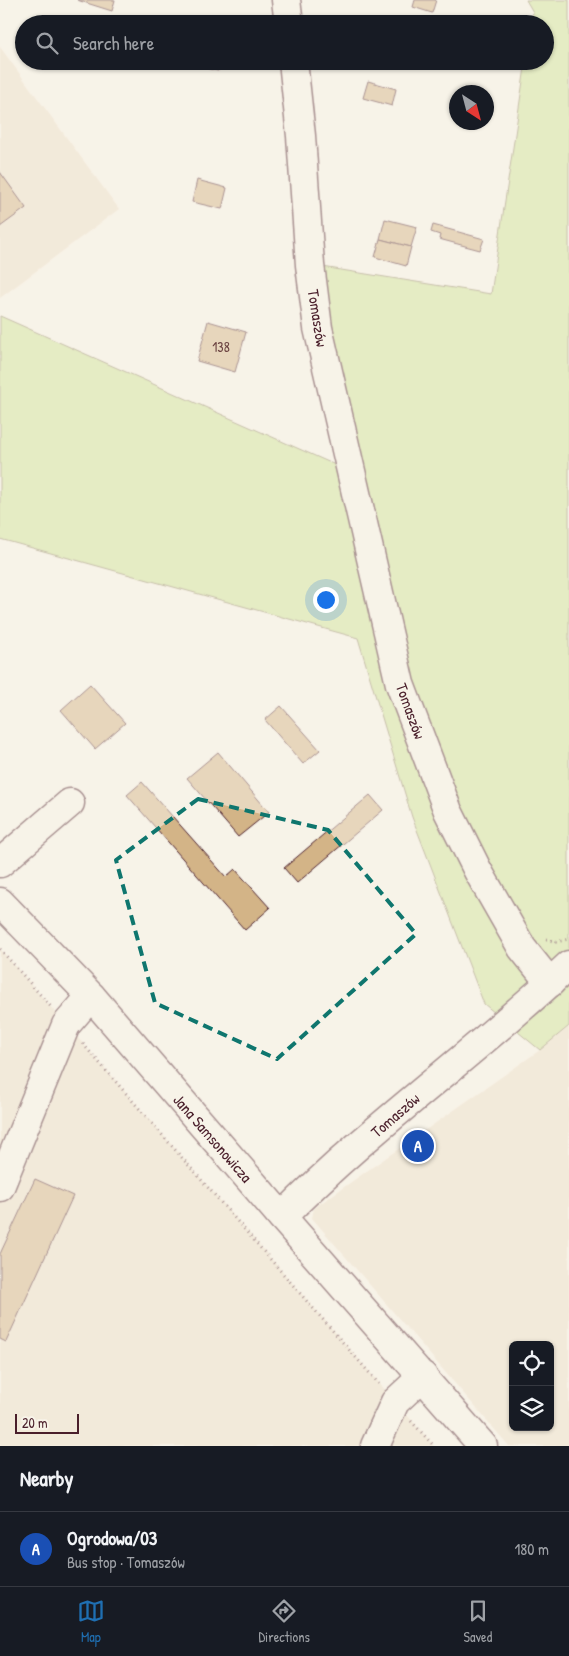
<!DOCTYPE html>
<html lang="en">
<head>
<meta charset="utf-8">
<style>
  :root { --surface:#171b24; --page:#20242c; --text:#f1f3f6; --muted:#9ea1a6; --line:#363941; --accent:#1f6fb2 }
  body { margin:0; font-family:"Patrick Hand",sans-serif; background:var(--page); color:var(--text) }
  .controls { position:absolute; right:15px; bottom:15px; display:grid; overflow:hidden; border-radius:8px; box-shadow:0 1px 4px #0004 }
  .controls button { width:45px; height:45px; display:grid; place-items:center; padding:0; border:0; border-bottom:1px solid var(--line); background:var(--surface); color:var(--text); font:25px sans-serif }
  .compass { position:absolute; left:449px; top:85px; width:45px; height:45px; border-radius:50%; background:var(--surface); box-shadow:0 1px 4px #0004; rotate:144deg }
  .scale { position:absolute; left:15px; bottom:12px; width:64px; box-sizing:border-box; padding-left:5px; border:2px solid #4a1f2b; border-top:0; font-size:14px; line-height:18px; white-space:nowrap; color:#4a1f2b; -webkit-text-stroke:4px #f7f3e8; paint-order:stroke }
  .you { position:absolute; left:325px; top:599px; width:18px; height:18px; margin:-12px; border:4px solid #fff; border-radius:50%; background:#1a73e8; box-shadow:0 0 0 8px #1a73e833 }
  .badge { display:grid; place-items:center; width:32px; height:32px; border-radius:50%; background:var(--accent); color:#fff; font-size:16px; font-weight:700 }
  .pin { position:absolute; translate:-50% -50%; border:2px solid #fff; box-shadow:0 1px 5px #0006 }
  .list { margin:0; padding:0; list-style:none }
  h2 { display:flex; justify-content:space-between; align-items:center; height:65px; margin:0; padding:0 20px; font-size:21px }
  h2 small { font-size:16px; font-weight:400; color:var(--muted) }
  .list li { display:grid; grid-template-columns:32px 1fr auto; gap:15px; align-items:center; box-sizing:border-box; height:75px; padding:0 20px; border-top:1px solid var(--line) }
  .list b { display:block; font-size:19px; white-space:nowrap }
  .list p { margin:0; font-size:16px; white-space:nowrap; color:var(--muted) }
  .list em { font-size:16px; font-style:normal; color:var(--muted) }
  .icon { flex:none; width:28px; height:28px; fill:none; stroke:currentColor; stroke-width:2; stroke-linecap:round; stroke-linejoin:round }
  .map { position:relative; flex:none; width:569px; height:1446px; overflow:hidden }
  .search { position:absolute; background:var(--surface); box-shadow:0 1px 4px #0004; left:15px; right:15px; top:15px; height:55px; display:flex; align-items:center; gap:12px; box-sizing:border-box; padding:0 18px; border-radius:28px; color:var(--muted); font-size:19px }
  .sheet { height:140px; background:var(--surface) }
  nav { display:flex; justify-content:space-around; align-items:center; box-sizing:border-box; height:70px; border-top:1px solid var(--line); background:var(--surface); font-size:14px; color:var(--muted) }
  nav a { display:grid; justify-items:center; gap:2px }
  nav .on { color:var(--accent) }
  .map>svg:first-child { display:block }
</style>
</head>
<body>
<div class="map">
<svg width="569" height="1446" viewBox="0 0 569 1446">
  <rect width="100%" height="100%" fill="#f7f3e8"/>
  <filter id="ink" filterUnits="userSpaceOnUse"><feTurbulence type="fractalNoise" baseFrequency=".02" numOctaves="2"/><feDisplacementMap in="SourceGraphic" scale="10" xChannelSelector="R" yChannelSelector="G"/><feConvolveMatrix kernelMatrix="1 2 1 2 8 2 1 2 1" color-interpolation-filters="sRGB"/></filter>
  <g filter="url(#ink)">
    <g fill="#ece0cb" fill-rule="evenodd">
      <path d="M0,47L119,209L0,298Z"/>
      <path d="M0,949L211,1190L434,1446H0Z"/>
      <path d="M569,1026V1446H509L312,1218L314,1208L540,1050ZM513,1345H550V1427H513Z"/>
    </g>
    <path fill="#cee499" stroke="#8c8262" d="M526,0H569V1026L540,1050L484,1004L412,817L358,638L0,539V316L351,472L310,265L491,294L526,61H545V24H531L533,12Z"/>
    <g fill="#d3b487" stroke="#4a1f2b">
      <path d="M77,0H115L112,11Z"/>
      <path d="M415,0H436L432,13L413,7Z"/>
      <path d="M190,61H220L218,71L189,64Z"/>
      <path d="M368,81L396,89L392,106L363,98Z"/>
      <path d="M0,172L26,208L0,227Z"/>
      <path d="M197,180L227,188L222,209L192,202Z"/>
      <path d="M385,219L417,227L411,247L380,239Z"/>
      <path d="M433,225L484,239L480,250L439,239L440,235L431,232Z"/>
      <path d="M380,239L411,247L406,266L375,257Z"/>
      <path d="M208,321L246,332L235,372L197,361Z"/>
      <path d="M90,684L125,723L95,749L61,710Z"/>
      <path d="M281,706L320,750L303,764L265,720Z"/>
      <path d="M218,752L269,812L238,837L187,778Z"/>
      <path d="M142,782L226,877L235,869L270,908L245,930L127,795Z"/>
      <path d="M370,795L383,810L297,883L284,868Z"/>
      <path d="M35,1179L73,1196L6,1342L0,1339V1254Z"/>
    </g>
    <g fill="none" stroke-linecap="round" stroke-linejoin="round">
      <defs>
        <g id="minor">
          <path d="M286,0L289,24"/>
          <path d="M293,61L301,136L310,265L318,328L400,684L448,811L478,871L522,948L550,983"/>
          <path d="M0,863L70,803"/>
          <path d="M0,1187L66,1025L91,996"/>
          <path d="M282,1217C371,1126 476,1053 569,965"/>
          <path d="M375,1446L395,1402L423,1376"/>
        </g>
        <path id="major" d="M0,902L91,996L282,1217L483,1446"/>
      </defs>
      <use href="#minor" stroke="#4a1f2b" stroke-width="31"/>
      <use href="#major" stroke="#4a1f2b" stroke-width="31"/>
      <g stroke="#4a1f2b" stroke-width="3" stroke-dasharray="1 4" stroke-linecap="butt">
        <path d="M546,939L556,942L569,939"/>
        <path d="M0,949L51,1007"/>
        <path d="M83,1044L379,1384"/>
        <path d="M411,1421L434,1446"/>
      </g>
      <use href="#minor" stroke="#f7f3e8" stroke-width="28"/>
      <use href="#major" stroke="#f7f3e8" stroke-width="28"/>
    </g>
  </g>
  <path d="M0 0H569V1446H0ZM198,799L328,830L416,934L277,1059L155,1003L116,860Z" fill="#f7f3e8" fill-opacity=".55" fill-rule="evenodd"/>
  <path fill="none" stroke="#0f766e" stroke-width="4" stroke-dasharray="10 6" stroke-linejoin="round" d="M198,799L328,830L416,934L277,1059L155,1003L116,860Z"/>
  <g text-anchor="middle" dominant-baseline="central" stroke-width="4.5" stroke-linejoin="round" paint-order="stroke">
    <g font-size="14" fill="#6c4442">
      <text x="221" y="346">138</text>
    </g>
    <g font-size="16" fill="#4a1f2b" stroke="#f7f3e8">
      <text transform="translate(318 318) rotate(81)">Tomaszów</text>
      <text transform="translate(411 711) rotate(70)">Tomaszów</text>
      <text transform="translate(395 1115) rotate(-41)">Tomaszów</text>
      <text transform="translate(213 1138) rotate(49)">Jana Samsonowicza</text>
    </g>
  </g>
</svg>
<div class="controls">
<button><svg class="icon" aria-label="locate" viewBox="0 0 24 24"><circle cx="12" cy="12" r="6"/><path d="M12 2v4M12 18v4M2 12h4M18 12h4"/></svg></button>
<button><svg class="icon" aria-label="layers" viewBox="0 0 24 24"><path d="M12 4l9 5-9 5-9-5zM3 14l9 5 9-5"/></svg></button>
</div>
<svg class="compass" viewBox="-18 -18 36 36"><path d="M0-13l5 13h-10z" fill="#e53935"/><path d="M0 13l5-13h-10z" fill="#9ea1a6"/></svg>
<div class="scale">20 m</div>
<div class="you"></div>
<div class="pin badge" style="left:418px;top:1146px;background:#1a4fb4">A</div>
<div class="search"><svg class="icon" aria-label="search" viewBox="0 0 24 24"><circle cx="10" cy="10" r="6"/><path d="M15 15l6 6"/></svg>Search here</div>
</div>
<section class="sheet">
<h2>Nearby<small></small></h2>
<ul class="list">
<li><span class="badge" style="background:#1a4fb4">A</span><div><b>Ogrodowa/03</b><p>Bus stop · Tomaszów</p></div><em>180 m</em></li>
</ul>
</section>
<nav>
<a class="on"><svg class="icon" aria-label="map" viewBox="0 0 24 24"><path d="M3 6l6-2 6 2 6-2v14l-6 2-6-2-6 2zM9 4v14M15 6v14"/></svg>Map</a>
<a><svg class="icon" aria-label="directions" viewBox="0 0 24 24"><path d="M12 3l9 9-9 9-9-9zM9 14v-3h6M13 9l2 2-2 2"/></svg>Directions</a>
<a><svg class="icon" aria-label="saved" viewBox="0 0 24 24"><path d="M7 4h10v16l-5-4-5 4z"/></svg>Saved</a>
</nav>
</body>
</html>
